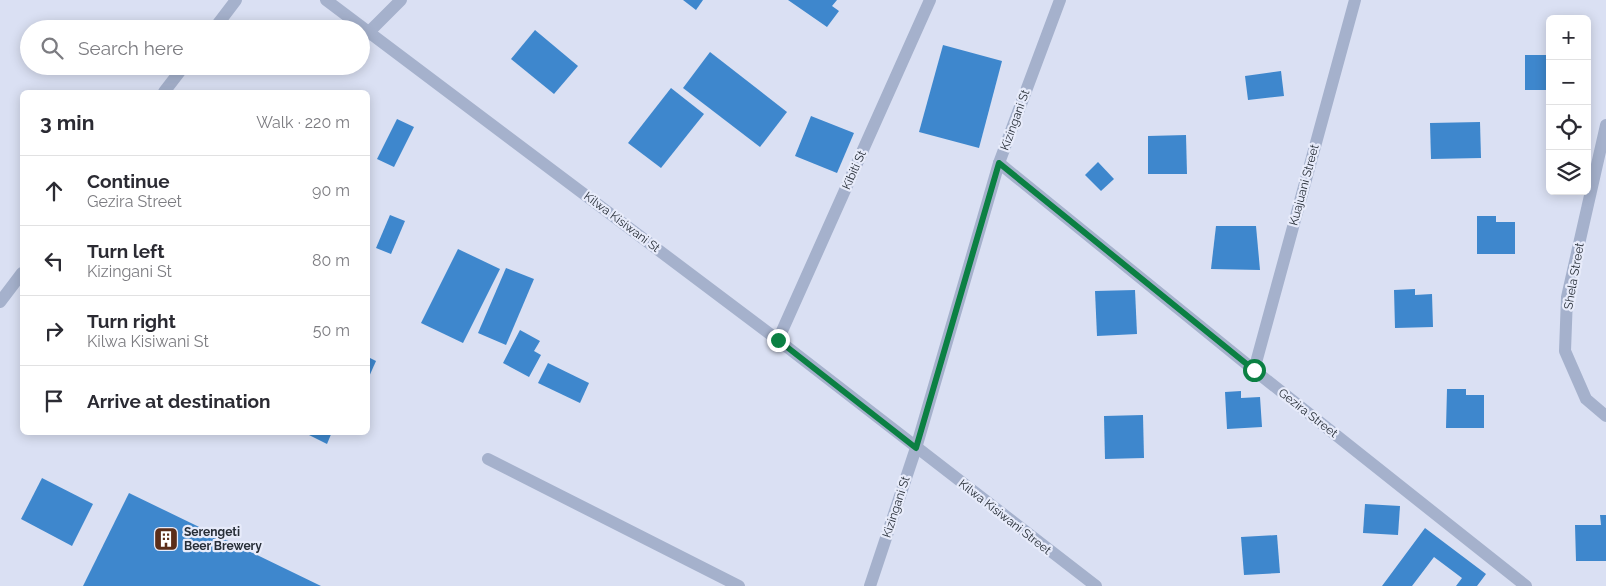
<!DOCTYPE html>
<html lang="en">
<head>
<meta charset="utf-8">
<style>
  :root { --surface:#fff; --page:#f7f7f7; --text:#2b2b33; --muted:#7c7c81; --line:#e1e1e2 }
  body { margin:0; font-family:Raleway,sans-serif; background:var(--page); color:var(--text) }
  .controls { position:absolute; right:15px; top:15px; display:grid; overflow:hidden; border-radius:8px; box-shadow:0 2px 12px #0003 }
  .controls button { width:45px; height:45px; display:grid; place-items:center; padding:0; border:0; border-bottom:1px solid var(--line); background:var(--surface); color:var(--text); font:25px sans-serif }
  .stop { position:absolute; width:15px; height:15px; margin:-11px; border:4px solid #0b8043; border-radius:50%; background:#fff }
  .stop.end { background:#0b8043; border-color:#fff; box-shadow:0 1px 5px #0008 }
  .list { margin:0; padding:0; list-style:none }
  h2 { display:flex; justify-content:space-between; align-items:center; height:65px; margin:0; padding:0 20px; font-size:21px }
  h2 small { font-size:16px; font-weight:400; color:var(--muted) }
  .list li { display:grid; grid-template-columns:32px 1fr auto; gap:15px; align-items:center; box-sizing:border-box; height:70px; padding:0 20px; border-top:1px solid var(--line) }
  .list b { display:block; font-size:19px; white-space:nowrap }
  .list p { margin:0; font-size:16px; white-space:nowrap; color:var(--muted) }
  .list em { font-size:16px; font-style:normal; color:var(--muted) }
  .icon { flex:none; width:28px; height:28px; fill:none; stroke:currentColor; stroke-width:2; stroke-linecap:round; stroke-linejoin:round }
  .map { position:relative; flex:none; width:1606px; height:586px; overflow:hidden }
  .search { position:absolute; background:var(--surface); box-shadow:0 2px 12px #0003; left:20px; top:20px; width:350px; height:55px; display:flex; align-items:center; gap:12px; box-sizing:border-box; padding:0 18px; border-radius:28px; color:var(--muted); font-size:19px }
  .panel { position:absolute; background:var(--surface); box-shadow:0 2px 12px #0003; left:20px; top:90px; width:350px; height:345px; border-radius:8px }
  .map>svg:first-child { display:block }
</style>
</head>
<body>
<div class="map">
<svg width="1606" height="586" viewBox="0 0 1606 586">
  <rect width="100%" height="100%" fill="#dae0f3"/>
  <g fill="#3e87cd">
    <path d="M683,0H703L696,10Z"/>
    <path d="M788,0H837L832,6L839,11L827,27Z"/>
    <path d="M535,30L578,66L554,94L511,59Z"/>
    <path d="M943,45L1002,61L979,148L919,132Z"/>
    <path d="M710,52L787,112L760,147L683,88Z"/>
    <rect x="1525" y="55" width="25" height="35"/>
    <path d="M1281,71L1284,96L1248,100L1245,76Z"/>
    <path d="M671,88L704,114L661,168L628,143Z"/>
    <path d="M811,116L854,133L837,173L795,156Z"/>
    <path d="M397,119L414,127L394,167L377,159Z"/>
    <path d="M1480,122L1481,158L1431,159L1430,123Z"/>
    <path d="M1186,135L1187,174H1148V136Z"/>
    <path d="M1098,162L1114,179L1101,191L1085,175Z"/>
    <path d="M390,215L405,221L391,254L376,248Z"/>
    <path d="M1477,216H1496V222H1515V254H1477Z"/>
    <path d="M1216,226H1256L1260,270L1211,269Z"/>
    <path d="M458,249L500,269L463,343L421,323Z"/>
    <path d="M506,268L534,279L506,345L478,333Z"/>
    <path d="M1415,289V295L1432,294L1433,327L1395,328L1394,290Z"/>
    <path d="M1135,290L1137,334L1097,336L1095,291Z"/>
    <path d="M520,330L540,341L534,351L541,355L529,377L503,363Z"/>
    <path d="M368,357L376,361L368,379Z"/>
    <path d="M548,363L589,383L580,403L538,383Z"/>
    <path d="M1447,389H1466V395H1484V428H1446Z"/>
    <path d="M1241,391V398L1260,397L1262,427L1227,429L1225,392Z"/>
    <path d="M1143,415L1144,458L1105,459L1104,416Z"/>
    <path d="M307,432H332L327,444L307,434Z"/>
    <path d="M42,478L93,504L72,546L21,519Z"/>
    <path d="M129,493L321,586H83Z"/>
    <path d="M1365,504L1400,506L1398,535L1363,533Z"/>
    <path d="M1600,515H1606V561H1576L1575,525H1601Z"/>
    <path d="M1425,528L1486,574L1477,586H1456L1462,578L1434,557L1412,586H1382Z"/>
    <path d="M1277,535L1280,573L1244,575L1241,537Z"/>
  </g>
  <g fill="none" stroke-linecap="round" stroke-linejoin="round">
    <g stroke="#a5b1cc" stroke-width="12">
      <path d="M326,0L778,340L1096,586"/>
      <path d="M214,29L236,0"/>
      <path d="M370,31L401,0"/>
      <path d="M164,92L184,66"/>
      <path d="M1606,125L1567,297L1565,351L1586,399L1606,416"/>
      <path d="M999,163L1254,370L1526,586"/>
      <path d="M0,302L22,273"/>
      <path d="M778,340L930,0"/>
      <path d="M1254,370L1355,0"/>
      <path d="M488,459L739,586"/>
      <path d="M870,586L916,448L999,163L1060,0"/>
    </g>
  </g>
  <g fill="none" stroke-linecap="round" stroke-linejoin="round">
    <path stroke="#0b8043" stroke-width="6" d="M778,340L916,448L999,163L1254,370"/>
  </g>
  <defs>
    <symbol id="building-square" viewBox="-11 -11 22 22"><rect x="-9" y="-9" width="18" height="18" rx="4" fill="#5b2e1a" stroke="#e7ebfa"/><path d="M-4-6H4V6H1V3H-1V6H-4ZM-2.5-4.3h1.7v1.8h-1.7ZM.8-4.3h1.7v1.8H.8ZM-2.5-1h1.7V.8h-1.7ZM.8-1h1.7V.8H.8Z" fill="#fff"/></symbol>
  </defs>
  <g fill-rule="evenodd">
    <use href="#building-square" x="152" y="525" width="28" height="28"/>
  </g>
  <g text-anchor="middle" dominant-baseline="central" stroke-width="4.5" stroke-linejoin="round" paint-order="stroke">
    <g font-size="12" fill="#272e37" stroke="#e7ebfa">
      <text transform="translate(1015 120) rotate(-70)">Kizingani St</text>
      <text transform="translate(854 170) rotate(-66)">Kibiti St</text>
      <text transform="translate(1304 185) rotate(-75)">Kuajuani Street</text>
      <text transform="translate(622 222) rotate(37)">Kilwa Kisiwani St</text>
      <text transform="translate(1574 276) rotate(-80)">Shela Street</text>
      <text transform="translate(1308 413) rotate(38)">Gezira Street</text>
      <text transform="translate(896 507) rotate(-72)">Kizingani St</text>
      <text transform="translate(1005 517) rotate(38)">Kilwa Kisiwani Street</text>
    </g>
    <g font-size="12" font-weight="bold" fill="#272e37" stroke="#e7ebfa" text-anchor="start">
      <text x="184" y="532">Serengeti<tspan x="184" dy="14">Beer Brewery</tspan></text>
    </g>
  </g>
</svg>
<div class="controls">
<button>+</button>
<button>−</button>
<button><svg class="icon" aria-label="locate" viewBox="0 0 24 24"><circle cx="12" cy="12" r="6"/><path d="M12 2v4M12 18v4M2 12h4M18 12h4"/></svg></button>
<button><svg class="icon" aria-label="layers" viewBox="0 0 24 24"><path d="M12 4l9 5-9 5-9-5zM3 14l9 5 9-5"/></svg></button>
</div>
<div class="stop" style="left:1254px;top:370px"></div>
<div class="stop end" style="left:778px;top:340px"></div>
<div class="search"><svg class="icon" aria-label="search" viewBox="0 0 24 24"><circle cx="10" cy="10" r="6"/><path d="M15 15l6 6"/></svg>Search here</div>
<section class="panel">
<h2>3 min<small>Walk · 220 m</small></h2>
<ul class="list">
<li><svg class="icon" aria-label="ahead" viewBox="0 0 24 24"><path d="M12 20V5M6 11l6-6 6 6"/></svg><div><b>Continue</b><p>Gezira Street</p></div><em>90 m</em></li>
<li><svg class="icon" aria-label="left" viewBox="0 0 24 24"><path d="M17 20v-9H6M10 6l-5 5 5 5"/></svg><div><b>Turn left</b><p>Kizingani St</p></div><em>80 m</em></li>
<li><svg class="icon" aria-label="right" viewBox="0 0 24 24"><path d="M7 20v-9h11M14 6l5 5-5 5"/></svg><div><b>Turn right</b><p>Kilwa Kisiwani St</p></div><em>50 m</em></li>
<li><svg class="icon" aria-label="arrive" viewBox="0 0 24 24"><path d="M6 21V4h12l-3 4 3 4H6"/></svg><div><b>Arrive at destination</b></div></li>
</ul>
</section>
</div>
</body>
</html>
